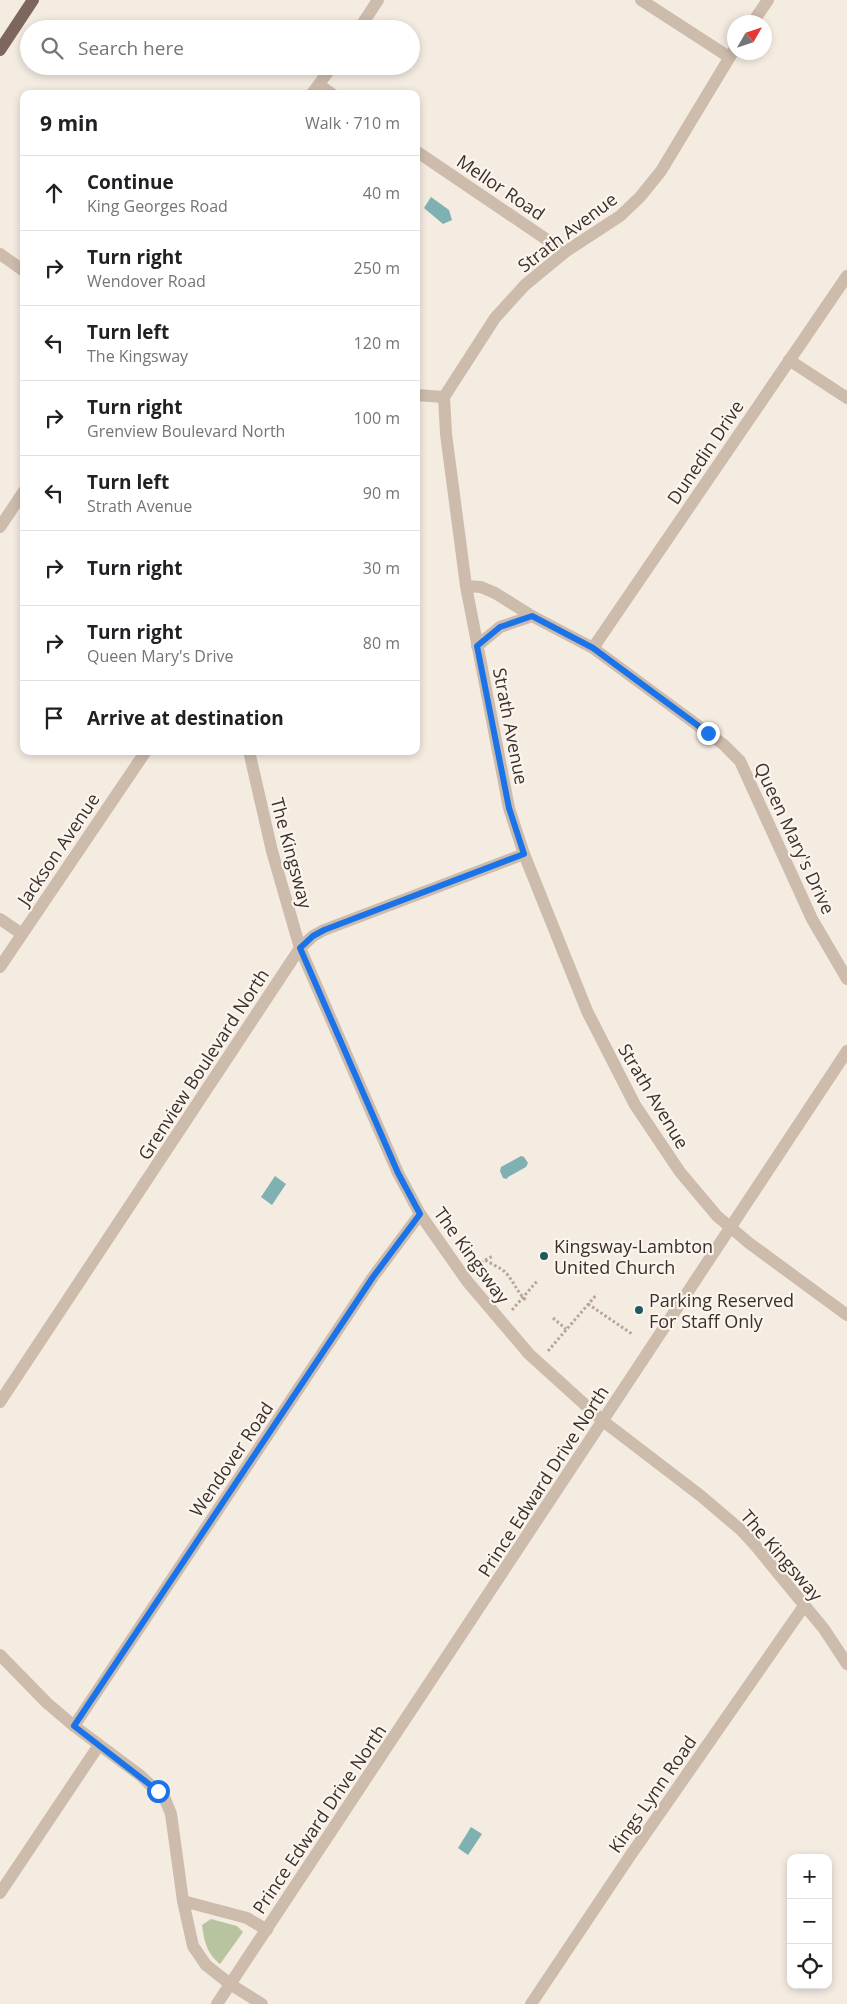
<!DOCTYPE html>
<html lang="en">
<head>
<meta charset="utf-8">
<style>
  :root { --surface:#fff; --page:#f6f6f6; --text:#202124; --muted:#757577; --line:#e0e0e0 }
  body { margin:0; font-family:"Open Sans",sans-serif; background:var(--page); color:var(--text) }
  .controls { position:absolute; right:15px; bottom:15px; display:grid; overflow:hidden; border-radius:10px; box-shadow:0 2px 8px #0003 }
  .controls button { width:45px; height:45px; display:grid; place-items:center; padding:0; border:0; border-bottom:1px solid var(--line); background:var(--surface); color:var(--text); font:25px sans-serif }
  .compass { position:absolute; left:727px; top:15px; width:45px; height:45px; border-radius:50%; background:var(--surface); box-shadow:0 2px 8px #0003; rotate:51deg }
  .stop { position:absolute; width:15px; height:15px; margin:-11px; border:4px solid #1a73e8; border-radius:50%; background:#fff }
  .stop.end { background:#1a73e8; border-color:#fff; box-shadow:0 1px 5px #0008 }
  .list { margin:0; padding:0; list-style:none }
  h2 { display:flex; justify-content:space-between; align-items:center; height:65px; margin:0; padding:0 20px; font-size:21px }
  h2 small { font-size:16px; font-weight:400; color:var(--muted) }
  .list li { display:grid; grid-template-columns:32px 1fr auto; gap:15px; align-items:center; box-sizing:border-box; height:75px; padding:0 20px; border-top:1px solid var(--line) }
  .list b { display:block; font-size:19px; white-space:nowrap }
  .list p { margin:0; font-size:16px; white-space:nowrap; color:var(--muted) }
  .list em { font-size:16px; font-style:normal; color:var(--muted) }
  .icon { flex:none; width:28px; height:28px; fill:none; stroke:currentColor; stroke-width:2; stroke-linecap:round; stroke-linejoin:round }
  .map { position:relative; flex:none; width:847px; height:2004px; overflow:hidden }
  .search { position:absolute; background:var(--surface); box-shadow:0 2px 8px #0003; left:20px; top:20px; width:400px; height:55px; display:flex; align-items:center; gap:12px; box-sizing:border-box; padding:0 18px; border-radius:28px; color:var(--muted); font-size:19px }
  .panel { position:absolute; background:var(--surface); box-shadow:0 2px 8px #0003; left:20px; top:90px; width:400px; height:665px; border-radius:10px }
  .map>svg:first-child { display:block }
</style>
</head>
<body>
<div class="map">
<svg width="847" height="2004" viewBox="0 0 847 2004">
  <rect width="100%" height="100%" fill="#f4ebe1"/>
  <path fill="#b8c4a0" d="M211,1919L237,1926L243,1932L220,1964C207,1954 204,1941 202,1925Z"/>
  <g fill="#7fb0b2">
    <path d="M431,197L449,210L452,220L443,224L424,208Z"/>
    <path d="M521,1156L524,1157L528,1163L526,1167L508,1177L507,1179L503,1178L500,1171L501,1167Z"/>
    <path d="M275,1176L286,1184L272,1205L261,1197Z"/>
    <path d="M471,1827L482,1834L468,1855L458,1848Z"/>
  </g>
  <g fill="none" stroke-linecap="round" stroke-linejoin="round">
    <g stroke="#b9a596" stroke-width="3" stroke-dasharray="2.5 2.5" stroke-linecap="butt">
      <path d="M485,1260L493,1256"/>
      <path d="M477,1265L485,1260C491,1264 500,1267 505,1272C514,1281 517,1293 527,1301"/>
      <path d="M588,1304L632,1334"/>
      <path d="M512,1310L538,1280"/>
      <path d="M553,1318L566,1329"/>
      <path d="M548,1351L597,1294"/>
    </g>
    <g stroke="#cdbbac" stroke-width="12">
      <path d="M641,0L729,57"/>
      <path d="M753,22L768,0"/>
      <path d="M359,29L378,0"/>
      <path d="M734,50L661,171L640,197L620,216L565,252L525,285L495,318L444,397L446,434L466,586L509,808L524,854L587,1011L635,1105L680,1172L717,1216L749,1243L847,1315"/>
      <path d="M319,85L332,94"/>
      <path d="M312,94L332,66"/>
      <path d="M416,151L565,252"/>
      <path d="M0,254L24,271"/>
      <path d="M789,360L847,398"/>
      <path d="M416,395L444,397"/>
      <path d="M0,527L24,491"/>
      <path d="M466,586L481,587L495,593L532,616L593,648L708,733L724,745L740,761L812,919L847,979"/>
      <path d="M477,646L500,627L532,616"/>
      <path d="M593,648L847,276"/>
      <path d="M249,751L272,851L300,948L398,1173L420,1214L467,1281L529,1354L603,1421L701,1496L741,1530L754,1544L824,1629L847,1664"/>
      <path d="M0,919L22,934"/>
      <path d="M0,967L146,751"/>
      <path d="M0,1402L300,948L313,936L324,930L524,854"/>
      <path d="M0,1655L47,1703L74,1726L141,1776L165,1799L171,1814L183,1901L193,1946L206,1965L230,1984L262,2004"/>
      <path d="M74,1726L373,1277L420,1214"/>
      <path d="M0,1893L99,1745"/>
      <path d="M183,1901L247,1918L267,1930"/>
      <path d="M217,2004L847,1051"/>
      <path d="M531,2004L630,1856L804,1606"/>
    </g>
    <path stroke="#7d675c" stroke-width="12" d="M0,50L33,0"/>
  </g>
  <g fill="none" stroke-linecap="round" stroke-linejoin="round">
    <path stroke="#1a73e8" stroke-width="6" d="M158,1791L74,1726L373,1277L420,1214L398,1173L300,948L313,936L324,930L524,854L509,808L477,646L500,627L532,616L593,648L708,733"/>
  </g>
  <g fill="#1f5a5e" stroke="#fbf5ee" stroke-width="2">
    <circle cx="544" cy="1256" r="5"/>
    <circle cx="639" cy="1310" r="5"/>
  </g>
  <g text-anchor="middle" dominant-baseline="central" stroke-width="4.5" stroke-linejoin="round" paint-order="stroke">
    <g font-size="18" fill="#3b302b" stroke="#fbf5ee">
      <text transform="translate(501 187) rotate(34)">Mellor Road</text>
      <text transform="translate(567 232) rotate(-37)">Strath Avenue</text>
      <text transform="translate(705 452) rotate(-56)">Dunedin Drive</text>
      <text transform="translate(511 726) rotate(79)">Strath Avenue</text>
      <text transform="translate(795 838) rotate(65)">Queen Mary's Drive</text>
      <text transform="translate(58 849) rotate(-56)">Jackson Avenue</text>
      <text transform="translate(292 853) rotate(75)">The Kingsway</text>
      <text transform="translate(203 1064) rotate(-57)">Grenview Boulevard North</text>
      <text transform="translate(654 1096) rotate(59)">Strath Avenue</text>
      <text transform="translate(472 1255) rotate(54)">The Kingsway</text>
      <text transform="translate(231 1459) rotate(-56)">Wendover Road</text>
      <text transform="translate(543 1481) rotate(-57)">Prince Edward Drive North</text>
      <text transform="translate(782 1555) rotate(49)">The Kingsway</text>
      <text transform="translate(652 1794) rotate(-55)">Kings Lynn Road</text>
      <text transform="translate(319 1819) rotate(-56)">Prince Edward Drive North</text>
    </g>
    <g font-size="18" fill="#3b302b" stroke="#fbf5ee" text-anchor="start">
      <text x="554" y="1246">Kingsway-Lambton<tspan x="554" dy="21">United Church</tspan></text>
      <text x="649" y="1300">Parking Reserved<tspan x="649" dy="21">For Staff Only</tspan></text>
    </g>
  </g>
</svg>
<div class="controls">
<button>+</button>
<button>−</button>
<button><svg class="icon" aria-label="locate" viewBox="0 0 24 24"><circle cx="12" cy="12" r="6"/><path d="M12 2v4M12 18v4M2 12h4M18 12h4"/></svg></button>
</div>
<svg class="compass" viewBox="-18 -18 36 36"><path d="M0-13l5 13h-10z" fill="#e53935"/><path d="M0 13l5-13h-10z" fill="#757577"/></svg>
<div class="stop" style="left:158px;top:1791px"></div>
<div class="stop end" style="left:708px;top:733px"></div>
<div class="search"><svg class="icon" aria-label="search" viewBox="0 0 24 24"><circle cx="10" cy="10" r="6"/><path d="M15 15l6 6"/></svg>Search here</div>
<section class="panel">
<h2>9 min<small>Walk · 710 m</small></h2>
<ul class="list">
<li><svg class="icon" aria-label="ahead" viewBox="0 0 24 24"><path d="M12 20V5M6 11l6-6 6 6"/></svg><div><b>Continue</b><p>King Georges Road</p></div><em>40 m</em></li>
<li><svg class="icon" aria-label="right" viewBox="0 0 24 24"><path d="M7 20v-9h11M14 6l5 5-5 5"/></svg><div><b>Turn right</b><p>Wendover Road</p></div><em>250 m</em></li>
<li><svg class="icon" aria-label="left" viewBox="0 0 24 24"><path d="M17 20v-9H6M10 6l-5 5 5 5"/></svg><div><b>Turn left</b><p>The Kingsway</p></div><em>120 m</em></li>
<li><svg class="icon" aria-label="right" viewBox="0 0 24 24"><path d="M7 20v-9h11M14 6l5 5-5 5"/></svg><div><b>Turn right</b><p>Grenview Boulevard North</p></div><em>100 m</em></li>
<li><svg class="icon" aria-label="left" viewBox="0 0 24 24"><path d="M17 20v-9H6M10 6l-5 5 5 5"/></svg><div><b>Turn left</b><p>Strath Avenue</p></div><em>90 m</em></li>
<li><svg class="icon" aria-label="right" viewBox="0 0 24 24"><path d="M7 20v-9h11M14 6l5 5-5 5"/></svg><div><b>Turn right</b></div><em>30 m</em></li>
<li><svg class="icon" aria-label="right" viewBox="0 0 24 24"><path d="M7 20v-9h11M14 6l5 5-5 5"/></svg><div><b>Turn right</b><p>Queen Mary's Drive</p></div><em>80 m</em></li>
<li><svg class="icon" aria-label="arrive" viewBox="0 0 24 24"><path d="M6 21V4h12l-3 4 3 4H6"/></svg><div><b>Arrive at destination</b></div></li>
</ul>
</section>
</div>
</body>
</html>
